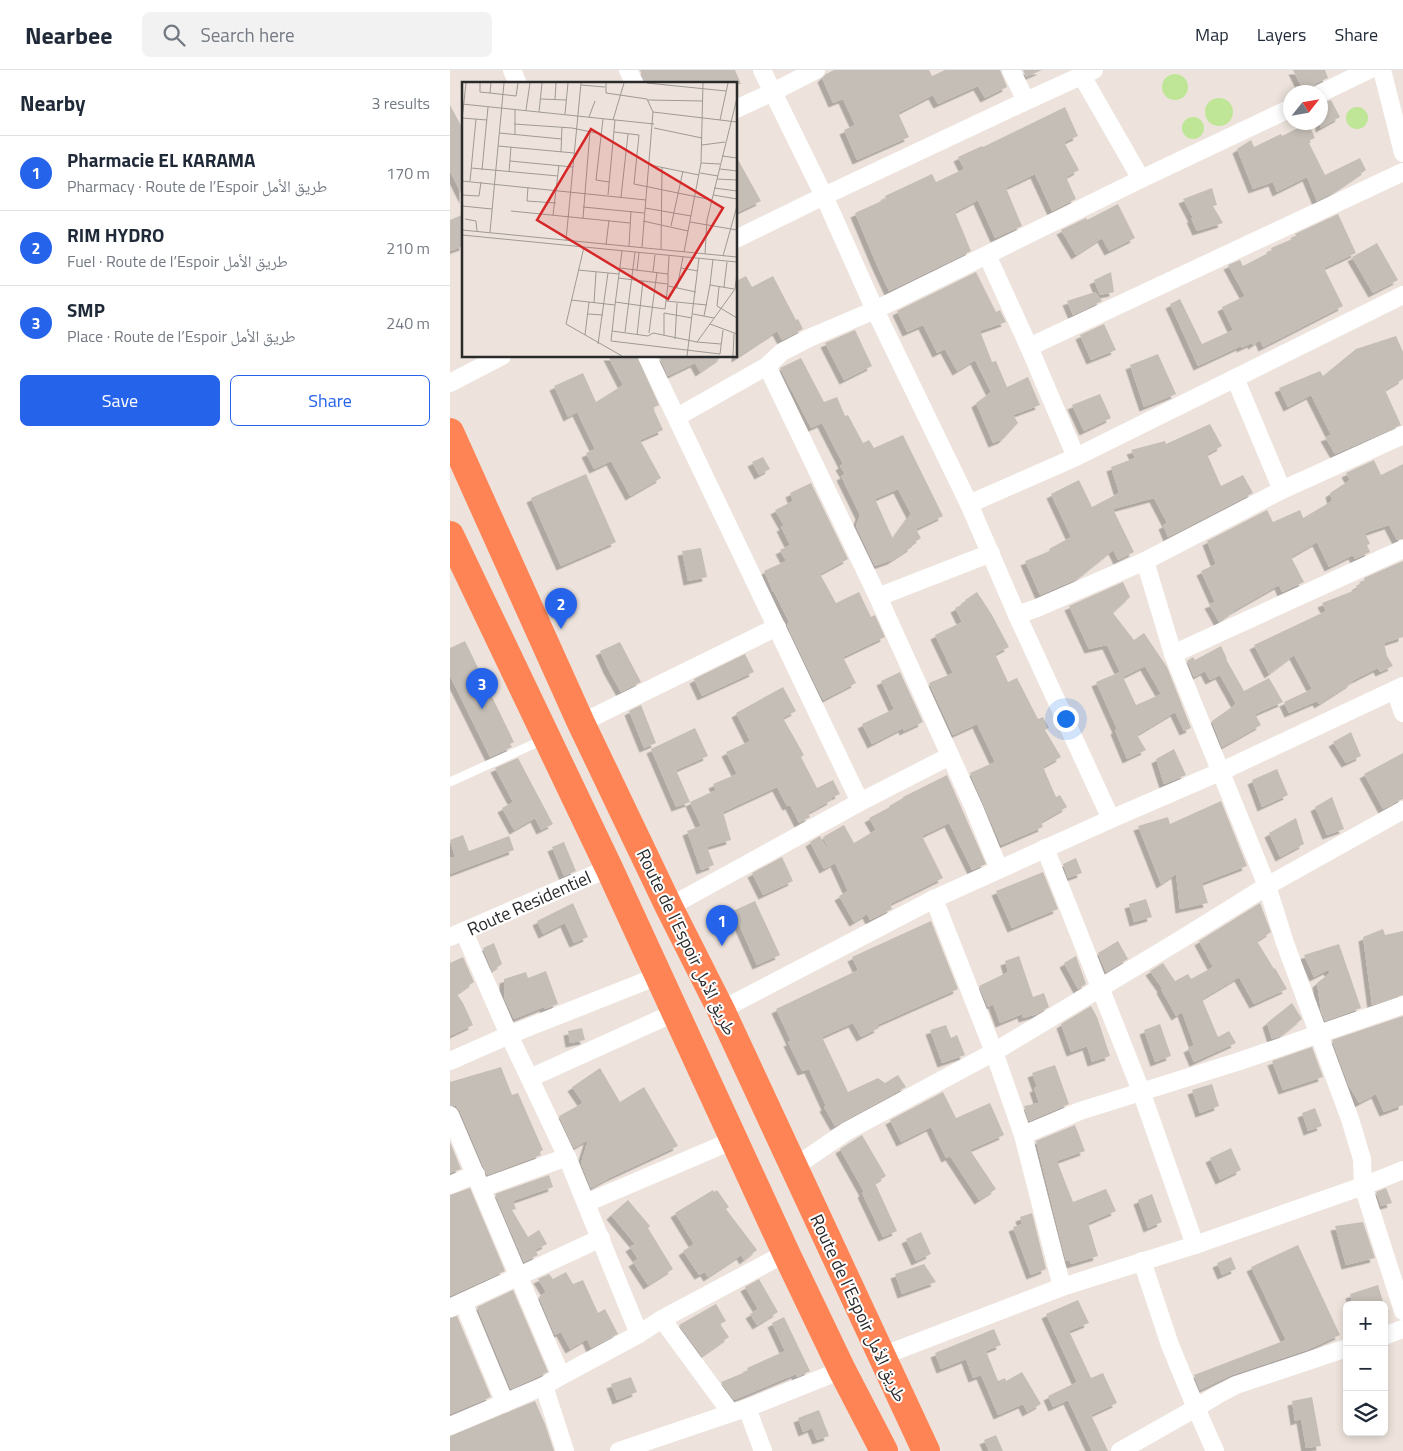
<!DOCTYPE html>
<html lang="en">
<head>
<meta charset="utf-8">
<style>
  :root { --surface:#fff; --page:#f2f2f3; --text:#1f2937; --muted:#747a83; --line:#e0e1e3; --accent:#2563eb }
  body { margin:0; font-family:"Titillium Web","Noto Naskh Arabic",sans-serif; background:var(--page); color:var(--text) }
  .controls { position:absolute; right:15px; bottom:15px; display:grid; overflow:hidden; border-radius:8px; box-shadow:0 2px 8px #0003 }
  .controls button { width:45px; height:45px; display:grid; place-items:center; padding:0; border:0; border-bottom:1px solid var(--line); background:var(--surface); color:var(--text); font:25px sans-serif }
  .compass { position:absolute; left:833px; top:15px; width:45px; height:45px; border-radius:50%; background:var(--surface); box-shadow:0 2px 8px #0003; rotate:59deg }
  .you { position:absolute; left:615px; top:648px; width:18px; height:18px; margin:-12px; border:4px solid #fff; border-radius:50%; background:#1a73e8; box-shadow:0 0 0 8px #1a73e833 }
  .badge { display:grid; place-items:center; width:32px; height:32px; border-radius:50%; background:var(--accent); color:#fff; font-size:16px; font-weight:700 }
  .pin { position:absolute; translate:-50% -41px; filter:drop-shadow(0 1px 2px #0008) }
  .pin::after { content:''; position:absolute; top:26px; width:18px; height:15px; background:inherit; clip-path:polygon(0 0,100% 0,50% 100%) }
  .list { margin:0; padding:0; list-style:none }
  h2 { display:flex; justify-content:space-between; align-items:center; height:65px; margin:0; padding:0 20px; font-size:21px }
  h2 small { font-size:16px; font-weight:400; color:var(--muted) }
  .list li { display:grid; grid-template-columns:32px 1fr auto; gap:15px; align-items:center; box-sizing:border-box; height:75px; padding:0 20px; border-top:1px solid var(--line) }
  .list b { display:block; font-size:19px; white-space:nowrap }
  .list p { margin:0; font-size:16px; white-space:nowrap; color:var(--muted) }
  .list em { font-size:16px; font-style:normal; color:var(--muted) }
  .actions { display:flex; gap:10px; padding:15px 20px }
  .actions a { flex:1; padding:11px 0; border:1px solid var(--accent); border-radius:8px; text-align:center; font-size:18px; color:var(--accent) }
  .actions .main { background:var(--accent); color:#fff }
  .icon { flex:none; width:28px; height:28px; fill:none; stroke:currentColor; stroke-width:2; stroke-linecap:round; stroke-linejoin:round }
  .map { position:relative; flex:none; width:953px; height:1381px; overflow:hidden }
  header { display:flex; align-items:center; gap:30px; box-sizing:border-box; height:70px; padding:0 25px; background:var(--surface); border-bottom:1px solid var(--line) }
  header strong { font-size:24px }
  nav { display:flex; gap:28px; margin-inline-start:auto; font-size:18px }
  .search { width:350px; height:45px; background:var(--page); display:flex; align-items:center; gap:12px; box-sizing:border-box; padding:0 18px; border-radius:8px; color:var(--muted); font-size:19px }
  main { display:flex }
  aside { flex:1; background:var(--surface) }
  .map>svg:first-child { display:block }
</style>
</head>
<body>
<header>
<strong>Nearbee</strong>
<div class="search"><svg class="icon" aria-label="search" viewBox="0 0 24 24"><circle cx="10" cy="10" r="6"/><path d="M15 15l6 6"/></svg>Search here</div>
<nav><a>Map</a><a>Layers</a><a>Share</a></nav>
</header>
<main>
<aside>
<h2>Nearby<small>3 results</small></h2>
<ul class="list">
<li><span class="badge">1</span><div><b>Pharmacie EL KARAMA</b><p>Pharmacy · Route de l’Espoir طريق الأمل</p></div><em>170 m</em></li>
<li><span class="badge">2</span><div><b>RIM HYDRO</b><p>Fuel · Route de l’Espoir طريق الأمل</p></div><em>210 m</em></li>
<li><span class="badge">3</span><div><b>SMP</b><p>Place · Route de l’Espoir طريق الأمل</p></div><em>240 m</em></li>
</ul>
<div class="actions"><a class="main">Save</a><a>Share</a></div>
</aside>
<div class="map">
<svg width="953" height="1381" viewBox="0 0 953 1381">
  <defs>
    <filter id="shadow"><feDropShadow dx="-4.5" dy="4.5" stdDeviation="0" flood-color="#0004"/></filter>
  </defs>
  <rect width="100%" height="100%" fill="#ede3dc"/>
  <g fill="#bee696">
    <circle cx="725" cy="17" r="13"/>
    <circle cx="769" cy="42" r="14"/>
    <circle cx="907" cy="48" r="11"/>
    <circle cx="743" cy="58" r="11"/>
  </g>
  <g fill="#c5beb7" fill-rule="evenodd" filter="url(#shadow)">
    <path d="M190,0H285L291,14H195Z"/>
    <path d="M384,0H479L482,6L495,0H550L557,17L535,28L528,16L488,34L483,25L448,43L459,67L407,90L394,60L405,55L393,29L383,33L372,8L376,4Z"/>
    <path d="M573,0H592L576,7Z"/>
    <path d="M843,0H875L878,8L866,13L861,19L854,22Z"/>
    <path d="M881,30L890,47L870,58V34Z"/>
    <path d="M0,35L14,61V129L0,101Z"/>
    <path d="M615,37L628,66L614,72L629,100L616,107L626,129L602,141L585,104L556,118L572,156L545,168L528,130L505,142L521,181L439,221L426,193L405,143L436,129L435,126L482,104L486,112L514,99L508,87L532,76L533,77Z"/>
    <path d="M858,53L865,68L858,71L875,105L910,88L916,100L882,123L867,131L857,107L827,122L823,112L803,119L787,79L801,70L804,77L831,64L832,66Z"/>
    <path d="M286,86L311,131L286,143Z"/>
    <path d="M762,118L767,135L763,136L773,153L747,161L741,148H743L733,129Z"/>
    <path d="M668,134L685,168L659,181L652,168L626,185L611,160L636,148L637,150Z"/>
    <path d="M14,144V176L0,181V150Z"/>
    <path d="M888,144L906,183L874,198L893,236L813,277L810,270L803,275L802,273L791,278V276L748,296L720,234L730,229L752,274L783,260L772,237L795,226L778,195L790,190L793,196L822,181L821,178L847,167L845,164Z"/>
    <path d="M927,173L948,210L923,223L902,187Z"/>
    <path d="M526,202L546,242L550,240L556,252L530,261L542,292L546,291L557,317L578,307L590,335L563,345L568,353L553,369L543,373L526,333L541,322L525,290L507,301L495,279L487,283L473,255L457,262L447,241Z"/>
    <path d="M661,202L664,222L650,225L644,210Z"/>
    <path d="M296,206L302,217L323,206L346,250L348,249L353,259L332,270L327,261L286,288V211Z"/>
    <path d="M645,222L652,231L623,245L617,231Z"/>
    <path d="M654,254L666,280L641,290L630,265Z"/>
    <path d="M405,260L422,296L394,310L375,273Z"/>
    <path d="M946,266L953,282V309L935,320L951,355L885,384L875,367L881,365L861,325L838,337L829,318L870,301L873,306L906,279Z"/>
    <path d="M708,284L726,324L694,337L680,295Z"/>
    <path d="M158,286H187L209,335L203,338L213,360L190,370L211,408L180,426L161,391L144,399L136,383L145,379L127,342L118,347L104,316L133,303L146,332L173,315Z"/>
    <path d="M209,286H273L250,302L245,293L218,306Z"/>
    <path d="M351,288L374,332L387,327L395,346L398,345L413,373L419,370L424,378L453,365L493,446L466,459L471,468L462,474V477L442,490L425,496L406,456L410,445L391,406L395,404L390,396L393,394L372,353L361,358L330,298ZM448,419L461,444L443,469L425,429Z"/>
    <path d="M650,324L661,348L634,361L622,335Z"/>
    <path d="M760,354L772,376L757,384L771,416L793,405L803,423L718,467L713,455L717,453L704,428L663,439L684,482L668,490L663,480L627,509L590,525L575,491L600,481L599,479L621,467L601,424L629,410L642,437L669,423L661,397L685,388L681,380L715,371L716,374Z"/>
    <path d="M313,387L320,399L309,405L302,392Z"/>
    <path d="M924,390L931,405L953,394V469L947,470L939,455L915,463L920,474L917,475L920,482L905,489L903,485L879,497L867,472L841,487L854,512L832,522L829,515L785,540L769,552L759,534L765,532L751,501L766,494L757,471L817,440L823,452L850,440L853,448L882,431L880,423L900,410L896,403Z"/>
    <path d="M136,404L166,472L111,496L81,428Z"/>
    <path d="M361,413L398,489L370,504L386,533L409,522L421,547L425,545L435,567L393,587L406,613L373,630L337,555L339,552L324,522H323L314,501L336,491L330,480L340,475L331,457L334,456L325,440L343,431L340,423Z"/>
    <path d="M251,478L257,507L238,511L232,481Z"/>
    <path d="M953,491V567L934,573L937,586L943,596L930,602L928,598L904,610L900,614L869,634L867,631L839,643L834,632L862,619L844,585L819,604L804,575L876,541L872,533L908,519L906,516L915,511L914,508Z"/>
    <path d="M673,512L680,527L663,543L684,570L694,563L717,597L741,658L734,661L725,642L687,665L696,680L677,689L665,660L667,659L646,612L670,602L657,575L639,579L619,536ZM695,596L711,624L686,635L673,607Z"/>
    <path d="M527,522L542,545L559,577L545,584L558,612L567,608L588,649L593,647L599,658L595,660L611,687L593,697L606,727L610,725L617,737L591,752L593,757L551,775L520,703L545,692L527,654L503,665L479,613L503,603L485,565L512,552L505,538L517,532L515,530Z"/>
    <path d="M15,571L64,672L60,674L62,677L40,687L0,606V578Z"/>
    <path d="M170,572L191,612L171,622L158,599L150,581Z"/>
    <path d="M771,576L777,589H776L794,621L819,608L833,632L805,644L811,655L772,677L762,651L786,634L770,605L760,610L755,601L744,607L737,591L743,587L745,590Z"/>
    <path d="M295,584L304,602L252,626L244,609Z"/>
    <path d="M450,602L473,652L454,661L453,658L422,674L412,654L444,639L431,611Z"/>
    <path d="M333,617L346,641L333,648L354,685L351,687L367,718L383,710L390,724L381,728L382,730L358,743L360,747L349,753L340,735L337,736L327,717L273,742L281,770L257,777L264,795L251,800L237,761L251,756L240,732L266,720L263,714L287,704L276,682L300,671L286,643Z"/>
    <path d="M191,635L206,673L194,678L179,641Z"/>
    <path d="M245,658L258,686L226,700L240,732L226,737L201,679Z"/>
    <path d="M901,662L911,686L896,693L883,672Z"/>
    <path d="M724,679L736,705L714,714L706,689Z"/>
    <path d="M953,683V729L948,731L933,739L914,704Z"/>
    <path d="M68,688L103,754L91,760L85,748L64,760L52,738L63,732L45,698Z"/>
    <path d="M827,699L838,725L812,737L802,710Z"/>
    <path d="M497,705L536,794L522,800L499,753L472,766L493,808L440,834L442,839L420,850L417,844L404,852L389,826L398,821L373,767L394,755L404,773L426,760L419,748L440,737L439,736L453,728V727Z"/>
    <path d="M882,727L894,759L877,765L865,737Z"/>
    <path d="M771,731L797,796L752,813L758,833L730,839L726,804L711,814L688,756L718,747L720,754Z"/>
    <path d="M846,748L854,774L830,787L819,763Z"/>
    <path d="M13,765L19,781L59,766L64,780L0,804V788L5,787L0,770Z"/>
    <path d="M370,766L385,793L374,799L360,772Z"/>
    <path d="M114,772L126,801L114,806L102,777Z"/>
    <path d="M332,787L343,811L313,825L302,803Z"/>
    <path d="M626,788L632,803L618,808L613,794Z"/>
    <path d="M593,802L608,839L562,858L546,821Z"/>
    <path d="M696,829L702,847L684,852L679,834Z"/>
    <path d="M305,831L330,885L307,895L283,841Z"/>
    <path d="M123,833L138,867L124,873L115,853L93,864L87,851Z"/>
    <path d="M810,833L821,862L807,871L824,899L825,898L837,919L804,934L789,907L752,929L768,967L779,961L786,973L744,992L738,978L744,975L732,942L726,946L711,919L712,918L700,901L713,893L725,911L738,904L741,909L763,897L749,871Z"/>
    <path d="M481,851L508,919L427,955L429,958L411,967L403,953L372,967L398,1022L428,1008L435,1013L448,1005L456,1017L385,1056L374,1037L376,1036L359,999L352,1001L338,972L341,971L326,939L408,900L402,887Z"/>
    <path d="M933,859L935,865L953,861V925L922,935L913,867Z"/>
    <path d="M668,871L678,889L656,902L648,883Z"/>
    <path d="M44,873L52,894L42,901L33,878Z"/>
    <path d="M889,874L911,938L875,951L871,941L867,913L880,903L878,900L864,907L854,885Z"/>
    <path d="M569,886L583,927L594,923L599,937L587,944L573,948L572,944L550,953L543,934L538,937L529,916L558,902L555,891Z"/>
    <path d="M626,886L636,914L628,919L614,893Z"/>
    <path d="M13,887L24,912L7,924L13,933L23,955L0,966V893Z"/>
    <path d="M96,901L108,934L95,939L94,937L64,949L54,927V909L76,902L78,908Z"/>
    <path d="M842,933L852,949L831,966L822,969L817,953Z"/>
    <path d="M641,936L647,947L660,986L642,992L637,976L621,982L611,954Z"/>
    <path d="M953,946V1035L934,1042L926,1024L909,1033L899,1016L882,970Z"/>
    <path d="M710,954L721,986L705,992L694,960Z"/>
    <path d="M496,955L501,968L507,965L515,985L492,993L480,960Z"/>
    <path d="M132,958L135,970L120,973L118,961Z"/>
    <path d="M862,977L873,1007L833,1020L822,991Z"/>
    <path d="M605,995L619,1034L579,1051L574,1036L589,1033L584,1018L587,1017L582,1003Z"/>
    <path d="M51,997L62,1025L68,1023L93,1080L90,1082L91,1085L37,1105L10,1041L6,1036L0,1035V1012Z"/>
    <path d="M150,998L170,1032L194,1017L228,1076L159,1108L141,1118L131,1093L138,1070L124,1078L109,1046L133,1033L122,1017Z"/>
    <path d="M762,1014L769,1036L750,1043L742,1020Z"/>
    <path d="M493,1022L506,1048L540,1033L554,1065L520,1080L546,1119L529,1130L500,1086L496,1088L481,1057L451,1072L440,1050Z"/>
    <path d="M865,1038L872,1056L858,1061L852,1043Z"/>
    <path d="M625,1055L635,1081L607,1091L623,1132L656,1119L666,1141L638,1153L648,1186L621,1194L620,1190L616,1191L586,1071Z"/>
    <path d="M412,1065L436,1106L425,1113L447,1161L433,1167L412,1123L414,1122L390,1079Z"/>
    <path d="M0,1072L11,1099L0,1103Z"/>
    <path d="M781,1078L791,1100L770,1110L760,1088Z"/>
    <path d="M99,1105L103,1117L63,1131L66,1139L62,1140L78,1167L89,1160L97,1174L85,1180L88,1185L74,1192L45,1124Z"/>
    <path d="M20,1118L55,1201L0,1226V1125Z"/>
    <path d="M936,1118L942,1133L931,1136L926,1122Z"/>
    <path d="M263,1120L264,1122L267,1120L279,1137L276,1139L307,1180L294,1190L291,1185L258,1207L255,1202L249,1205L233,1181L244,1174L225,1143Z"/>
    <path d="M702,1124L712,1152L698,1158L688,1130Z"/>
    <path d="M178,1130L200,1156L198,1158L223,1199L198,1215L183,1192L188,1189L180,1177L185,1174L161,1145Z"/>
    <path d="M582,1143L596,1199L581,1205L563,1157L572,1154L570,1147Z"/>
    <path d="M913,1152L925,1188L896,1195L885,1156Z"/>
    <path d="M471,1162L481,1184L466,1191L456,1169Z"/>
    <path d="M848,1175L890,1265L857,1280L782,1305L750,1320L744,1305L836,1270L801,1197Z"/>
    <path d="M781,1187L786,1199L772,1205L767,1193Z"/>
    <path d="M474,1194L486,1212L452,1224L445,1204Z"/>
    <path d="M116,1202L123,1214L133,1210L148,1243L155,1239L168,1264L141,1278L137,1269L120,1279L111,1262L105,1265L89,1227L96,1222L88,1209L99,1204L103,1209Z"/>
    <path d="M309,1209L328,1242L307,1255L300,1244L308,1239L295,1217Z"/>
    <path d="M928,1215L934,1235H903L900,1224Z"/>
    <path d="M63,1220L98,1302L61,1319L27,1237Z"/>
    <path d="M628,1230L639,1253L619,1261L641,1308L653,1303L667,1333L641,1345L658,1381H642L618,1330L603,1337L598,1326L627,1312L596,1244Z"/>
    <path d="M266,1234L276,1251L270,1254L279,1267L252,1286L229,1255Z"/>
    <path d="M7,1246L41,1327L0,1344V1248Z"/>
    <path d="M334,1247L360,1301L347,1307L346,1304L284,1330L271,1312L298,1301L297,1298L335,1281L322,1253Z"/>
    <path d="M544,1259L551,1275L536,1281L548,1311L555,1308L556,1311L572,1302L591,1334L577,1342L573,1334L548,1345L531,1305L523,1308L516,1289L491,1299L485,1283Z"/>
    <path d="M181,1307L187,1322L167,1330L161,1314Z"/>
    <path d="M862,1327L871,1376L856,1378L851,1349L845,1351L842,1331Z"/>
    <path d="M85,1331L95,1354L104,1381H0V1366Z"/>
    <path d="M369,1340L379,1366L367,1370L362,1358L353,1362L348,1348Z"/>
    <path d="M546,1365L553,1381H539L534,1370Z"/>
  </g>
  <g fill="none" stroke-linecap="round" stroke-linejoin="round">
    <path stroke="#fff" stroke-width="9" d="M0,712L95,669"/>
    <g stroke="#fff" stroke-width="18">
      <path d="M62,0L68,14"/>
      <path d="M178,0L185,14"/>
      <path d="M312,0L374,126L425,240L519,434L567,545L661,749"/>
      <path d="M561,0L576,31"/>
      <path d="M932,0L953,83"/>
      <path d="M632,6L691,109"/>
      <path d="M871,23L919,0"/>
      <path d="M286,39L323,22L366,0"/>
      <path d="M286,169L374,126L576,31L644,0"/>
      <path d="M537,185L579,277"/>
      <path d="M197,286L410,732"/>
      <path d="M317,296L428,527L524,738L549,799"/>
      <path d="M785,308L832,420"/>
      <path d="M0,313L52,286"/>
      <path d="M227,347L317,296L332,282L359,268L425,240L691,109L841,38"/>
      <path d="M626,387L579,277L953,102"/>
      <path d="M519,434L626,387L953,225"/>
      <path d="M953,479L723,584L817,816L835,873L900,1049L912,1089L913,1116L953,1241"/>
      <path d="M695,491L723,584"/>
      <path d="M428,527L541,483"/>
      <path d="M567,545L587,538L695,491L832,420L953,365"/>
      <path d="M945,620L953,643"/>
      <path d="M131,653L327,557"/>
      <path d="M595,778L691,1021L745,1175"/>
      <path d="M484,829L544,982L573,1065L612,1217"/>
      <path d="M219,837L410,732L500,686"/>
      <path d="M14,862L59,965L117,1087L189,1264L212,1249L336,1183"/>
      <path d="M0,867L159,798"/>
      <path d="M271,940L484,829L661,749L772,701L953,616"/>
      <path d="M0,991L59,965L198,910L208,904"/>
      <path d="M80,1008L226,942"/>
      <path d="M0,1045L111,1306L189,1264"/>
      <path d="M573,1065L630,1041L787,992L953,935"/>
      <path d="M343,1098L397,1061L544,982L730,870L817,816L953,740"/>
      <path d="M0,1115L26,1104"/>
      <path d="M32,1118L117,1087"/>
      <path d="M136,1133L284,1070"/>
      <path d="M692,1191L720,1275L746,1338L765,1381"/>
      <path d="M13,1232L55,1333"/>
      <path d="M0,1238L151,1168"/>
      <path d="M212,1249L281,1343"/>
      <path d="M934,1266L953,1259"/>
      <path d="M432,1286L612,1217L745,1175L913,1116L953,1100"/>
      <path d="M94,1316L115,1381"/>
      <path d="M297,1338L313,1381"/>
      <path d="M0,1356L94,1316L111,1306"/>
      <path d="M169,1381L281,1343L297,1338L392,1300"/>
      <path d="M670,1381L746,1338L767,1325L786,1315L897,1278"/>
    </g>
    <g stroke="#ff8455" stroke-width="28">
      <path d="M0,362L131,653L219,837L271,940L476,1381"/>
      <path d="M0,465L159,798L336,1183L392,1300L434,1381"/>
    </g>
  </g>
  <g text-anchor="middle" dominant-baseline="central" stroke-width="4" stroke-linejoin="round" paint-order="stroke">
    <g font-size="18" fill="#2a2a2a" stroke="#fff">
      <text transform="translate(79 833) rotate(-24)">Route Residentiel</text>
      <text transform="translate(237 872) rotate(64)">Route de l’Espoir طريق الأمل</text>
      <text transform="translate(409 1238) rotate(65)">Route de l’Espoir طريق الأمل</text>
    </g>
  </g>
  <g transform="translate(12 12)">
    <rect width="275" height="275" fill="#ede3dc"/>
    <path fill="none" stroke="#9f9995" stroke-width="1" d="M18,1V10L28,11M29,1L28,11L54,14L56,1M144,1V11L185,17L191,30L180,165M185,1L264,9M119,3L143,5M79,17L104,18M93,17L94,1M186,18L241,19M0,22L192,42M53,27V53M64,28L68,1M77,30L80,1M191,30L275,40M103,32L106,1M127,35L133,19M0,36L25,38M141,37L134,98L147,100M0,38L4,1M151,38L162,1M258,38L266,1M52,42L110,46L139,52M192,46L240,56M152,50L177,53L172,102L250,118M37,51L100,57M240,63L263,60M36,64L112,71M99,70L100,45M260,74L275,76M48,79L111,85M239,81L258,82M188,83L237,93M9,86L96,94M258,87L275,89M20,88L26,25M47,90L49,65M238,91L256,94M255,97L275,98M0,99L184,118M8,99L14,37M66,105L65,119L94,121M252,106L275,109M0,113L17,114L19,100M146,113L153,38M251,113L275,117M159,115L166,52M0,124L30,127M121,125L182,131M183,126L229,134M49,129L168,141M91,133L97,83M121,136L128,49M3,137L14,139L15,149M181,139L226,149M228,140L275,148M209,144L221,89M0,148L275,175M28,150L42,1M0,153L275,180M104,158L119,1M144,163L147,138M167,164L169,129M122,165L104,242L160,274M199,167L200,85M222,170L239,81L241,1M243,172L245,138L275,16M261,174L275,124M251,177L248,203L272,207M158,186L206,192L207,174M219,186L236,189M116,188L157,192M175,188L177,171M191,190L193,173M156,196L206,202V192M206,204L234,210M257,205L255,224L275,236M262,205L265,180M215,206L221,175M109,218L153,223L160,169M204,219L245,223M153,220L203,227L206,202M132,221L134,190M153,223L149,259L258,272L261,248M202,231L230,236M126,232L141,233M231,232L252,236M242,234L248,203M248,242L275,252M150,249L186,254L191,251L235,260L273,207L275,192M163,250L173,170M187,251L195,190M123,253L127,220M175,253L181,199M202,253V231M213,257L215,221M235,260L259,262M136,262L146,191M225,274L237,176M271,274L272,252"/>
    <path fill="#d62828" fill-opacity="0.15" stroke="#d62828" stroke-width="2.5" d="M129,47L261,126L206,217L75,138Z"/>
    <rect width="275" height="275" fill="none" stroke="#2a2a2a" stroke-width="2.5"/>
  </g>
</svg>
<div class="controls">
<button>+</button>
<button>−</button>
<button><svg class="icon" aria-label="layers" viewBox="0 0 24 24"><path d="M12 4l9 5-9 5-9-5zM3 14l9 5 9-5"/></svg></button>
</div>
<svg class="compass" viewBox="-18 -18 36 36"><path d="M0-13l5 13h-10z" fill="#e53935"/><path d="M0 13l5-13h-10z" fill="#747a83"/></svg>
<div class="you"></div>
<div class="pin badge" style="left:272px;top:876px">1</div>
<div class="pin badge" style="left:111px;top:559px">2</div>
<div class="pin badge" style="left:32px;top:639px">3</div>
</div>
</main>
</body>
</html>
